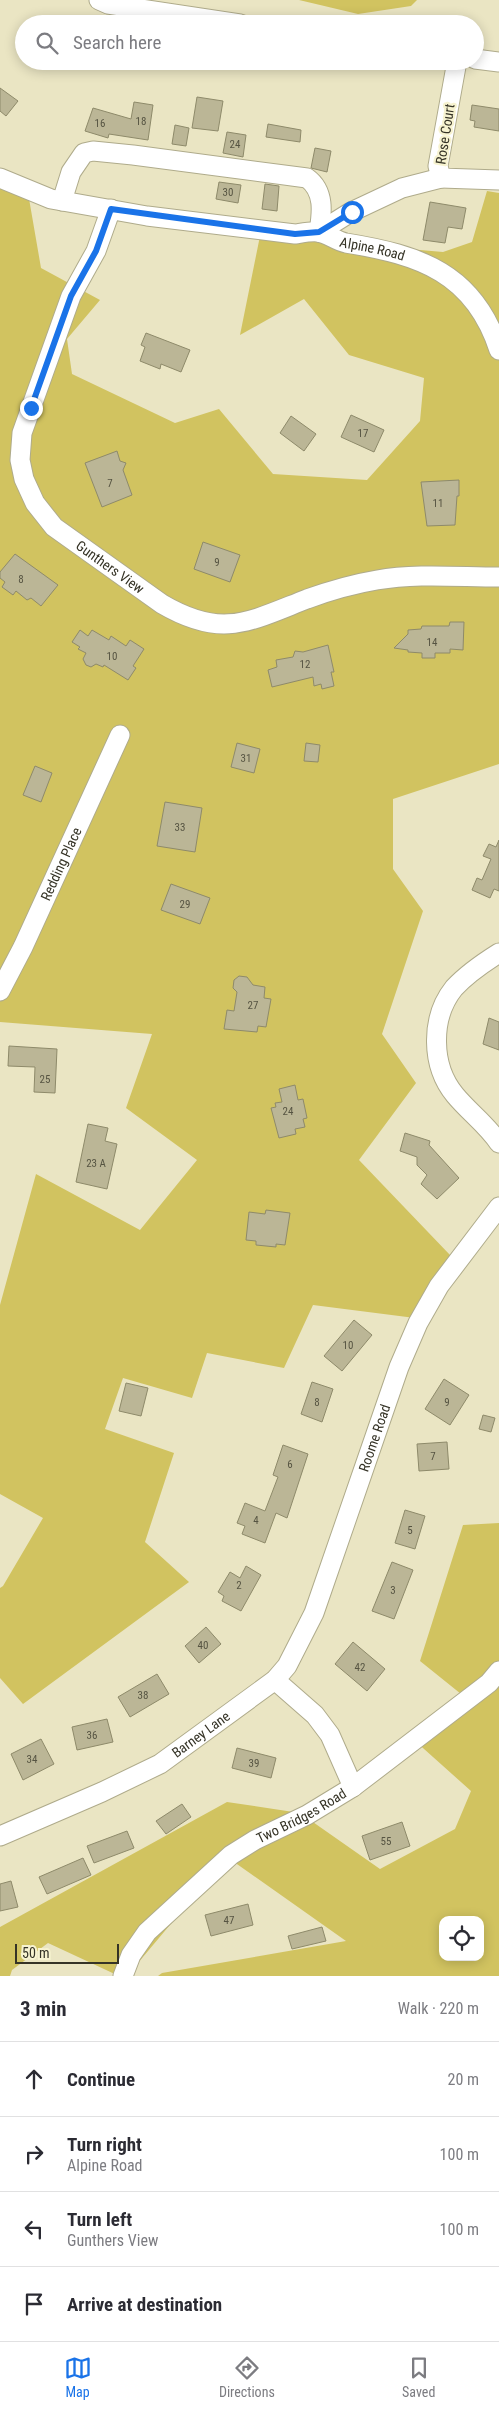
<!DOCTYPE html>
<html lang="en">
<head>
<meta charset="utf-8">
<style>
  :root { --surface:#fff; --page:#f2f2f3; --text:#2b2b33; --muted:#7c7c81; --line:#e1e1e2; --accent:#1a73e8 }
  body { margin:0; font-family:"Roboto Condensed",sans-serif; background:var(--page); color:var(--text) }
  .controls { position:absolute; right:15px; bottom:15px; display:grid; overflow:hidden; border-radius:10px; box-shadow:0 2px 12px #0003 }
  .controls button { width:45px; height:45px; display:grid; place-items:center; padding:0; border:0; border-bottom:1px solid var(--line); background:var(--surface); color:var(--text); font:25px sans-serif }
  .scale { position:absolute; left:15px; bottom:12px; width:104px; box-sizing:border-box; padding-left:5px; border:2px solid #353326; border-top:0; font-size:14px; line-height:18px; white-space:nowrap; color:#353326; -webkit-text-stroke:4px #f7f3d0; paint-order:stroke }
  .stop { position:absolute; width:15px; height:15px; margin:-11px; border:4px solid #1a73e8; border-radius:50%; background:#fff }
  .stop.end { background:#1a73e8; border-color:#fff; box-shadow:0 1px 5px #0008 }
  .list { margin:0; padding:0; list-style:none }
  h2 { display:flex; justify-content:space-between; align-items:center; height:65px; margin:0; padding:0 20px; font-size:21px }
  h2 small { font-size:16px; font-weight:400; color:var(--muted) }
  .list li { display:grid; grid-template-columns:32px 1fr auto; gap:15px; align-items:center; box-sizing:border-box; height:75px; padding:0 20px; border-top:1px solid var(--line) }
  .list b { display:block; font-size:19px; white-space:nowrap }
  .list p { margin:0; font-size:16px; white-space:nowrap; color:var(--muted) }
  .list em { font-size:16px; font-style:normal; color:var(--muted) }
  .icon { flex:none; width:28px; height:28px; fill:none; stroke:currentColor; stroke-width:2; stroke-linecap:round; stroke-linejoin:round }
  .map { position:relative; flex:none; width:499px; height:1976px; overflow:hidden }
  .search { position:absolute; background:var(--surface); box-shadow:0 2px 12px #0003; left:15px; right:15px; top:15px; height:55px; display:flex; align-items:center; gap:12px; box-sizing:border-box; padding:0 18px; border-radius:28px; color:var(--muted); font-size:19px }
  .sheet { height:365px; background:var(--surface) }
  nav { display:flex; justify-content:space-around; align-items:center; box-sizing:border-box; height:70px; border-top:1px solid var(--line); background:var(--surface); font-size:14px; color:var(--muted) }
  nav a { display:grid; justify-items:center; gap:2px }
  nav .on { color:var(--accent) }
  .map>svg:first-child { display:block }
</style>
</head>
<body>
<div class="map">
<svg width="499" height="1976" viewBox="0 0 499 1976">
  <rect width="100%" height="100%" fill="#eae5c3"/>
  <g fill="#d1c360" fill-rule="evenodd">
    <path d="M299,0H417L411,6L358,14Z"/>
    <path d="M0,174L27,187L41,268L100,300L67,339L72,374L175,423L219,409L273,474L367,480L420,421L424,378L349,355L304,299L240,335L260,236L443,252L472,242L487,191L499,193V764L393,799V869L423,911L382,1034L416,1083L359,1160L450,1255L415,1318L313,1305L284,1368L207,1353L192,1398L123,1378L105,1429L174,1453L145,1542L189,1582L23,1704L0,1678V1588L3,1586L43,1518L0,1494V1305L36,1174L140,1230L197,1160L126,1108L152,1034L0,1022Z"/>
    <path d="M499,1523V1976H158L162,1973L346,1941L227,1857L127,1976H119L48,1943L12,1970L10,1976H0V1927L227,1802L300,1813L380,1869L455,1829L471,1791L414,1740L466,1698L420,1661L463,1525ZM443,1920H480V1957H443Z"/>
  </g>
  <g fill="#bbb696" stroke="#8e8a6a">
    <path d="M0,88L18,101L6,116L0,111Z"/>
    <path d="M197,97L223,101L218,131L192,128Z"/>
    <path d="M134,102L153,105L148,140L109,134L108,138L85,131L93,108L131,119Z"/>
    <path d="M472,105L499,109V131L474,127L475,121L470,120Z"/>
    <path d="M268,124L301,130L300,142L266,137Z"/>
    <path d="M175,125L189,128L186,146L172,144Z"/>
    <path d="M227,132L246,135L243,157L223,153Z"/>
    <path d="M315,148L331,151L327,172L311,168Z"/>
    <path d="M219,182L241,185L238,203L216,199Z"/>
    <path d="M265,184L279,186L277,211L262,209Z"/>
    <path d="M430,202L466,208L462,229L448,227L445,243L423,240Z"/>
    <path d="M146,333L190,350L181,372L161,364L160,369L140,361L145,347L141,345Z"/>
    <path d="M351,415L384,430L374,452L341,437Z"/>
    <path d="M291,416L316,434L304,451L280,433Z"/>
    <path d="M117,451L120,461L126,463L123,470L132,495L102,507L85,463Z"/>
    <path d="M459,480V496H457L455,525L427,526L421,482Z"/>
    <path d="M203,542L240,555L230,582L194,569Z"/>
    <path d="M15,554L58,585L41,606L31,598L27,600L16,591L13,595L2,587L5,582L0,578V572Z"/>
    <path d="M450,622H464L463,650L450,649V653H435V658H422V653L408,652V650L394,648L408,634V630L421,629L422,626H449Z"/>
    <path d="M80,630L88,636L92,630L109,640L111,636L126,646L130,640L144,649L133,666L136,668L128,680L104,665L103,667L96,664L91,667L86,665L83,659L86,653L78,649L80,647L72,642Z"/>
    <path d="M328,645L334,672H331L334,686L322,689L321,684L314,686L313,677L272,687L268,670L277,667L276,660L293,657L295,651L303,652Z"/>
    <path d="M237,743L260,749L254,773L231,767Z"/>
    <path d="M306,743L320,745L318,762L304,761Z"/>
    <path d="M35,766L52,773L41,802L23,795Z"/>
    <path d="M165,802L202,808L195,852L157,846Z"/>
    <path d="M499,840V891L494,889L490,898L472,890L477,878L482,880L491,859L483,856L489,844L496,847Z"/>
    <path d="M171,884L210,898L200,924L161,910Z"/>
    <path d="M239,976L247,977L253,985L265,987L264,998L271,999L266,1027L258,1026L257,1032L224,1029L227,1010L234,1011L237,992L233,988L234,980Z"/>
    <path d="M489,1018L499,1022V1050L483,1044Z"/>
    <path d="M9,1046L57,1049L55,1093L34,1092L35,1067L8,1066Z"/>
    <path d="M295,1085L298,1100L303,1099L307,1118L303,1119L305,1127L295,1129L296,1134L279,1138L271,1108L276,1107L275,1103L282,1102L279,1089Z"/>
    <path d="M88,1124L108,1128L105,1141L117,1144L107,1189L76,1182Z"/>
    <path d="M405,1133L430,1141L429,1145L459,1178L437,1199L421,1184L427,1175L417,1165V1157L400,1151Z"/>
    <path d="M266,1210L290,1213L285,1245L276,1244V1247L256,1245V1241L246,1240L249,1212L265,1214Z"/>
    <path d="M354,1320L372,1335L342,1371L324,1356Z"/>
    <path d="M444,1379L469,1395L450,1425L425,1409Z"/>
    <path d="M312,1382L333,1389L322,1422L301,1414Z"/>
    <path d="M126,1383L148,1388L141,1416L119,1411Z"/>
    <path d="M483,1415L495,1418L491,1432L479,1429Z"/>
    <path d="M447,1442L449,1469L419,1471L417,1444Z"/>
    <path d="M283,1445L308,1454L287,1518L276,1513L265,1543L242,1534L245,1526L237,1523L245,1503L265,1511L278,1477L273,1475Z"/>
    <path d="M405,1510L425,1516L415,1549L395,1543Z"/>
    <path d="M392,1562L413,1570L394,1619L372,1611Z"/>
    <path d="M246,1566L261,1575L241,1611L222,1601L224,1596L218,1592L230,1572L240,1578Z"/>
    <path d="M206,1627L221,1644L199,1663L185,1646Z"/>
    <path d="M353,1642L385,1669L367,1691L335,1664Z"/>
    <path d="M157,1674L169,1694L130,1717L118,1697Z"/>
    <path d="M107,1719L113,1742L77,1750L72,1727Z"/>
    <path d="M41,1739L54,1764L23,1780L11,1754Z"/>
    <path d="M237,1748L276,1758L271,1778L232,1768Z"/>
    <path d="M182,1804L191,1817L166,1834L156,1821Z"/>
    <path d="M402,1822L410,1846L370,1860L362,1836Z"/>
    <path d="M127,1831L134,1848L94,1863L87,1846Z"/>
    <path d="M83,1858L91,1875L47,1894L39,1877Z"/>
    <path d="M11,1881L18,1907L0,1911V1884Z"/>
    <path d="M248,1904L253,1925L211,1936L205,1915Z"/>
    <path d="M322,1927L326,1941L292,1949L288,1936Z"/>
  </g>
  <g fill="none" stroke-linecap="round" stroke-linejoin="round">
    <defs>
      <g id="minor">
        <path d="M99,0L108,4L240,24"/>
        <path d="M475,59L499,62"/>
        <path d="M457,61L438,166L441,178L499,180"/>
        <path id="s1" d="M0,178L51,199L147,216L295,234C302,233 311,231 318,232C327,233 336,241 346,243C420,255 474,273 499,350"/>
        <path d="M62,201L71,172L84,153L93,151L133,155L307,178C325,191 322,213 319,232"/>
        <path id="s2" d="M111,209L96,251L71,296L22,433L20,460L24,479L35,503L54,527L162,604C222,639 248,622 307,599C329,591 353,584 377,580C416,573 459,577 499,577"/>
        <path d="M319,232L351,212L402,188L441,178"/>
        <path d="M499,953C483,963 467,974 454,988C430,1018 431,1066 455,1095C469,1112 487,1125 499,1143"/>
        <path id="s3" d="M0,991L23,947L120,735"/>
        <path d="M275,1680L315,1715L330,1735L353,1787"/>
        <path id="s4" d="M0,1836L102,1792L160,1764L275,1680L287,1666L314,1613L399,1367L418,1323L439,1286L499,1207"/>
        <path id="s5" d="M123,1976L131,1955L147,1932L231,1855L255,1840L307,1815L353,1787L489,1683L499,1671"/>
      </g>
    </defs>
    <use href="#minor" stroke="#afab8b" stroke-width="21"/>
    <use href="#minor" stroke="#fff" stroke-width="19"/>
  </g>
  <g fill="none" stroke-linecap="round" stroke-linejoin="round">
    <path stroke="#1a73e8" stroke-width="6" d="M31,408L71,296L96,251L111,209L295,234L319,232L352,212"/>
  </g>
  <g text-anchor="middle" dominant-baseline="central" stroke-width="4.5" stroke-linejoin="round" paint-order="stroke">
    <g font-size="11" fill="#565442">
      <text x="141" y="121">18</text>
      <text x="100" y="123">16</text>
      <text x="235" y="144">24</text>
      <text x="228" y="192">30</text>
      <text x="363" y="433">17</text>
      <text x="110" y="483">7</text>
      <text x="438" y="503">11</text>
      <text x="217" y="562">9</text>
      <text x="21" y="579">8</text>
      <text x="432" y="642">14</text>
      <text x="112" y="656">10</text>
      <text x="305" y="664">12</text>
      <text x="246" y="758">31</text>
      <text x="180" y="827">33</text>
      <text x="185" y="904">29</text>
      <text x="253" y="1005">27</text>
      <text x="45" y="1079">25</text>
      <text x="288" y="1111">24</text>
      <text x="96" y="1163">23 A</text>
      <text x="348" y="1345">10</text>
      <text x="317" y="1402">8</text>
      <text x="447" y="1402">9</text>
      <text x="433" y="1456">7</text>
      <text x="290" y="1464">6</text>
      <text x="256" y="1520">4</text>
      <text x="410" y="1530">5</text>
      <text x="239" y="1585">2</text>
      <text x="393" y="1590">3</text>
      <text x="203" y="1645">40</text>
      <text x="360" y="1667">42</text>
      <text x="143" y="1695">38</text>
      <text x="92" y="1735">36</text>
      <text x="32" y="1759">34</text>
      <text x="254" y="1763">39</text>
      <text x="386" y="1841">55</text>
      <text x="229" y="1920">47</text>
    </g>
    <g font-size="14" fill="#353326" stroke="#f7f3d0">
      <text transform="translate(445 134) rotate(-81)">Rose Court</text>
      <text stroke="none"><textPath href="#s1" startOffset="382">Alpine Road</textPath></text>
      <text stroke="none"><textPath href="#s2" startOffset="414">Gunthers View</textPath></text>
      <text stroke="none"><textPath href="#s3" startOffset="141">Redding Place</textPath></text>
      <text stroke="none"><textPath href="#s4" startOffset="581">Roome Road</textPath></text>
      <text stroke="none"><textPath href="#s4" startOffset="226">Barney Lane</textPath></text>
      <text stroke="none"><textPath href="#s5" startOffset="245">Two Bridges Road</textPath></text>
    </g>
  </g>
</svg>
<div class="controls">
<button><svg class="icon" aria-label="locate" viewBox="0 0 24 24"><circle cx="12" cy="12" r="6"/><path d="M12 2v4M12 18v4M2 12h4M18 12h4"/></svg></button>
</div>
<div class="scale">50 m</div>
<div class="stop" style="left:352px;top:212px"></div>
<div class="stop end" style="left:31px;top:408px"></div>
<div class="search"><svg class="icon" aria-label="search" viewBox="0 0 24 24"><circle cx="10" cy="10" r="6"/><path d="M15 15l6 6"/></svg>Search here</div>
</div>
<section class="sheet">
<h2>3 min<small>Walk · 220 m</small></h2>
<ul class="list">
<li><svg class="icon" aria-label="ahead" viewBox="0 0 24 24"><path d="M12 20V5M6 11l6-6 6 6"/></svg><div><b>Continue</b></div><em>20 m</em></li>
<li><svg class="icon" aria-label="right" viewBox="0 0 24 24"><path d="M7 20v-9h11M14 6l5 5-5 5"/></svg><div><b>Turn right</b><p>Alpine Road</p></div><em>100 m</em></li>
<li><svg class="icon" aria-label="left" viewBox="0 0 24 24"><path d="M17 20v-9H6M10 6l-5 5 5 5"/></svg><div><b>Turn left</b><p>Gunthers View</p></div><em>100 m</em></li>
<li><svg class="icon" aria-label="arrive" viewBox="0 0 24 24"><path d="M6 21V4h12l-3 4 3 4H6"/></svg><div><b>Arrive at destination</b></div></li>
</ul>
</section>
<nav>
<a class="on"><svg class="icon" aria-label="map" viewBox="0 0 24 24"><path d="M3 6l6-2 6 2 6-2v14l-6 2-6-2-6 2zM9 4v14M15 6v14"/></svg>Map</a>
<a><svg class="icon" aria-label="directions" viewBox="0 0 24 24"><path d="M12 3l9 9-9 9-9-9zM9 14v-3h6M13 9l2 2-2 2"/></svg>Directions</a>
<a><svg class="icon" aria-label="saved" viewBox="0 0 24 24"><path d="M7 4h10v16l-5-4-5 4z"/></svg>Saved</a>
</nav>
</body>
</html>
